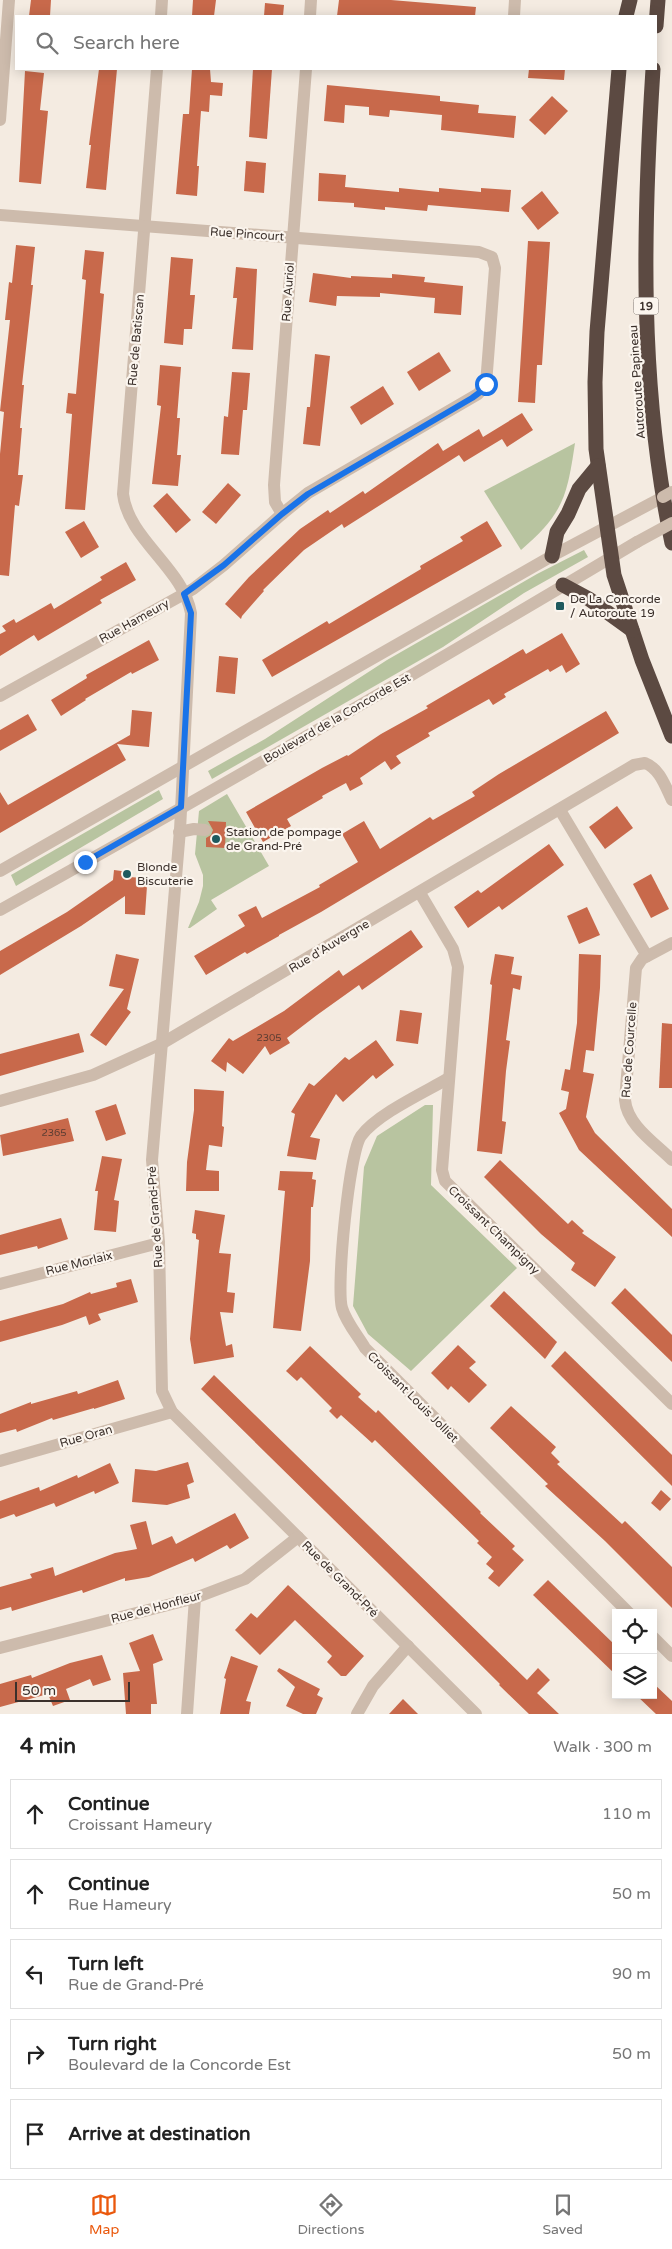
<!DOCTYPE html>
<html lang="en">
<head>
<meta charset="utf-8">
<style>
  :root { --surface:#fff; --page:#f2f2f2; --text:#222; --muted:#767676; --line:#e0e0e0; --accent:#ea580c }
  body { margin:0; font-family:"Varela Round",sans-serif; background:var(--page); color:var(--text) }
  .controls { position:absolute; right:15px; bottom:15px; display:grid; overflow:hidden; border-radius:0px; box-shadow:0 2px 12px #0003 }
  .controls button { width:45px; height:45px; display:grid; place-items:center; padding:0; border:0; border-bottom:1px solid var(--line); background:var(--surface); color:var(--text); font:25px sans-serif }
  .scale { position:absolute; left:15px; bottom:12px; width:115px; box-sizing:border-box; padding-left:5px; border:2px solid #3b302b; border-top:0; font-size:14px; line-height:18px; white-space:nowrap; color:#3b302b; -webkit-text-stroke:4px #fbf5ee; paint-order:stroke }
  .stop { position:absolute; width:15px; height:15px; margin:-11px; border:4px solid #1a73e8; border-radius:50%; background:#fff }
  .stop.end { background:#1a73e8; border-color:#fff; box-shadow:0 1px 5px #0008 }
  .list { margin:0; padding:0; list-style:none }
  h2 { display:flex; justify-content:space-between; align-items:center; height:65px; margin:0; padding:0 20px; font-size:21px }
  h2 small { font-size:16px; font-weight:400; color:var(--muted) }
  .list li { display:grid; grid-template-columns:32px 1fr auto; gap:15px; align-items:center; box-sizing:border-box; height:70px; margin:0 10px 10px; padding:0 10px; border:1px solid var(--line); border-radius:0px }
  .list b { display:block; font-size:19px; white-space:nowrap }
  .list p { margin:0; font-size:16px; white-space:nowrap; color:var(--muted) }
  .list em { font-size:16px; font-style:normal; color:var(--muted) }
  .icon { flex:none; width:28px; height:28px; fill:none; stroke:currentColor; stroke-width:2; stroke-linecap:round; stroke-linejoin:round }
  .map { position:relative; flex:none; width:672px; height:1714px; overflow:hidden }
  .search { position:absolute; background:var(--surface); box-shadow:0 2px 12px #0003; left:15px; right:15px; top:15px; height:55px; display:flex; align-items:center; gap:12px; box-sizing:border-box; padding:0 18px; border-radius:0px; color:var(--muted); font-size:19px }
  .sheet { height:465px; background:var(--surface) }
  nav { display:flex; justify-content:space-around; align-items:center; box-sizing:border-box; height:70px; border-top:1px solid var(--line); background:var(--surface); font-size:14px; color:var(--muted) }
  nav a { display:grid; justify-items:center; gap:2px }
  nav .on { color:var(--accent) }
  .map>svg:first-child { display:block }
</style>
</head>
<body>
<div class="map">
<svg width="672" height="1714" viewBox="0 0 672 1714">
  <rect width="100%" height="100%" fill="#f4ebe1"/>
  <g fill="#b8c4a0">
    <path d="M575,443C567,497 563,514 521,550L484,491Z"/>
    <path d="M584,550L588,557L524,593L443,647L212,779L208,771L265,739L387,660L537,574Z"/>
    <path d="M159,790L163,799L16,886L11,875Z"/>
    <path d="M227,794L269,866L211,900L217,909L190,928H188L199,902L203,886V875L195,854L199,811Z"/>
    <path d="M425,1105H433L431,1185L517,1268L411,1371L368,1334L353,1306L364,1167L377,1136Z"/>
  </g>
  <g fill="#c8694b">
    <path d="M31,0H51L50,16H29Z"/>
    <path d="M193,0H216L214,16H192Z"/>
    <path d="M339,0H391L476,7L475,16H337Z"/>
    <path d="M265,3L284,5L283,16H264Z"/>
    <path d="M99,69H117L106,190L86,188L91,145H89Z"/>
    <path d="M192,69H210L211,82L223,83L222,96L210,95L209,112L201,111L197,166H199L197,196L176,194L183,114H189Z"/>
    <path d="M253,69H272L267,139L249,137Z"/>
    <path d="M529,69H565L564,80L528,78Z"/>
    <path d="M25,71L44,73L40,110L48,111L41,184L19,182Z"/>
    <path d="M327,85L440,96V101L479,105L478,113L516,116L514,138L441,130L442,115L390,110L389,117L369,115V107L345,105L344,123L324,121Z"/>
    <path d="M552,96L568,111L545,135L529,120Z"/>
    <path d="M246,161L266,163L264,193L244,191Z"/>
    <path d="M319,173L346,175L345,187L399,192V188L439,192V188L481,192V188L511,190L509,212L428,205L427,211L385,207V210L354,207V203L318,201Z"/>
    <path d="M542,191L559,213L538,230L521,208Z"/>
    <path d="M528,241L550,242L542,365H537L535,403L518,402Z"/>
    <path d="M16,245L35,247L31,285H33L22,385H24L20,428H22L18,475H23L19,506L15,505L9,576L0,575V454L4,412L0,411L10,320H5L9,282L12,283Z"/>
    <path d="M85,250L104,252L100,293L104,294L85,510L65,509L72,414L66,413L68,393L76,394L86,280L82,279Z"/>
    <path d="M171,257L193,259L190,295H195L192,329H184L183,345L164,343Z"/>
    <path d="M236,267L257,269L253,350L232,349L237,298H233Z"/>
    <path d="M313,273L351,278V276L392,278V274L425,277L424,282L463,286L461,315L434,313L435,298L380,293V297L337,296L336,306L309,302Z"/>
    <path d="M439,352L451,371L419,391L407,372Z"/>
    <path d="M315,354L330,356L320,446L303,444L307,407H310Z"/>
    <path d="M160,365L181,367L177,418H180L177,455H181L178,486L152,484L161,406L157,405Z"/>
    <path d="M232,372L250,373L247,410H243L239,455L221,454L224,416L228,417Z"/>
    <path d="M383,386L394,404L361,425L350,407Z"/>
    <path d="M522,413L533,430L507,447L502,439L464,462L459,455L344,528L342,524L304,550L263,590L264,591L242,616L241,619L225,604L249,577L300,529L328,510L330,513L363,491L365,494L438,443L443,451L479,429L483,437Z"/>
    <path d="M228,483L241,495L216,524L202,512Z"/>
    <path d="M167,493L191,520L176,533L153,506Z"/>
    <path d="M84,521L99,547L81,558L65,532Z"/>
    <path d="M487,521L502,546L272,677L262,660L327,621L329,624L421,569L420,566L463,541L460,537Z"/>
    <path d="M126,562L136,580L100,600L102,603L38,641L34,635L0,656V634L6,631L2,626L14,619L16,623L51,603L54,609L102,580L100,577Z"/>
    <path d="M562,633L580,664L566,673L562,665L550,672L548,669L504,694L506,697L493,705L489,699L428,733L430,736L396,756L401,763L391,770L385,761L360,778L363,784L350,791L346,783L322,796L323,798L287,819L291,826L263,842L246,812L322,768L347,755L348,756L381,734L428,708L426,706L523,649L526,654Z"/>
    <path d="M149,640L159,660L132,674L131,672L85,699L86,700L61,716L51,700L87,678L86,675Z"/>
    <path d="M219,656L238,658L235,694L216,692Z"/>
    <path d="M132,710L152,712L149,747L117,744L126,760L0,833V792L8,805L130,735Z"/>
    <path d="M606,711L619,733L321,912L279,935V936L247,954L245,952L206,975L194,956L245,926L238,915L256,906L262,918L320,887L319,885L358,862L342,834L364,821L380,849L430,817L433,820L475,796L472,792L499,774Z"/>
    <path d="M28,714L37,730L0,751V730Z"/>
    <path d="M617,806L633,828L605,849L589,827Z"/>
    <path d="M208,821L226,822L225,848L206,847V838L211,835L213,830Z"/>
    <path d="M549,844L564,865L502,910L499,906L468,928L454,907L478,890L481,893Z"/>
    <path d="M114,870L129,872V877L144,878L143,885L147,886L145,915L125,914V896L81,926L0,975V951L67,912L113,880Z"/>
    <path d="M651,874L669,909L651,918L633,884Z"/>
    <path d="M587,907L600,935L579,944L567,916Z"/>
    <path d="M411,930L423,947L362,990L359,985L317,1015L287,1038L290,1043L270,1055L265,1046L243,1074L227,1062L226,1072L211,1061L229,1038L233,1041L284,1011L339,970L343,976Z"/>
    <path d="M116,954L139,959L127,1009L131,1012L106,1046L90,1035L124,989L109,986Z"/>
    <path d="M495,954L514,957L511,974L522,976L520,990L513,988L506,1040L510,1041L506,1071L502,1121L506,1122L502,1154L477,1151L492,985L490,984Z"/>
    <path d="M579,954L601,955L600,988L594,1051L586,1050L583,1072L594,1074L586,1117L595,1133L672,1209V1237L579,1150L559,1113L566,1109L569,1092L561,1090L565,1069L570,1070L577,1023Z"/>
    <path d="M400,1010L422,1013L418,1044L396,1041Z"/>
    <path d="M662,1023L672,1024V1088H659Z"/>
    <path d="M79,1033L84,1052L0,1076V1054Z"/>
    <path d="M376,1040L394,1065L376,1079L373,1075L343,1102L336,1094L310,1137L320,1139L316,1160L287,1156L295,1114L291,1112L309,1083L314,1086L345,1057L349,1060Z"/>
    <path d="M194,1089L224,1091L222,1126L224,1127L222,1147L209,1145L206,1170L219,1171V1191H186L187,1162L194,1110Z"/>
    <path d="M116,1104L126,1134L106,1141L95,1111Z"/>
    <path d="M68,1118L74,1141L3,1156L0,1135Z"/>
    <path d="M102,1156L122,1159L114,1200L119,1201L116,1232L94,1230L98,1191H95Z"/>
    <path d="M500,1160L568,1224L572,1220L584,1231L582,1233L616,1257L595,1287L571,1270L575,1263L541,1234L484,1177Z"/>
    <path d="M280,1171L313,1172L312,1179L316,1180L313,1207H311L310,1261L301,1331L273,1328L285,1191L278,1190Z"/>
    <path d="M195,1210L225,1215L219,1253L231,1254L227,1292L235,1293L233,1313L220,1312L226,1346L232,1344L234,1357L194,1364L190,1339L199,1240L196,1239V1234L192,1233Z"/>
    <path d="M61,1218L68,1239L38,1249L37,1246L0,1255V1235Z"/>
    <path d="M131,1279L138,1302L98,1314L101,1320L89,1325L86,1316L62,1325L0,1342V1321L63,1304L90,1292L91,1294L117,1287L116,1283Z"/>
    <path d="M625,1288L672,1335V1362L611,1303Z"/>
    <path d="M504,1291L557,1342L545,1359L490,1306Z"/>
    <path d="M458,1345L476,1362L469,1368L487,1385L469,1403L451,1386L448,1390L431,1373Z"/>
    <path d="M310,1346L361,1394L358,1397L376,1413L378,1410L481,1512L480,1513L515,1546L512,1549L524,1560L499,1587L488,1578L494,1571L486,1564L492,1557L477,1543L479,1541L375,1440L372,1443L341,1415L337,1419L329,1411L332,1408L301,1377L297,1381L286,1371Z"/>
    <path d="M565,1351L672,1455V1486L551,1366Z"/>
    <path d="M214,1375L527,1680L538,1668L550,1680L537,1693L559,1714H529L499,1685L500,1684L386,1571L201,1389Z"/>
    <path d="M118,1380L125,1399L94,1409V1408L53,1420L52,1418L17,1432L16,1429L0,1433V1414L31,1402V1404L77,1391L78,1394Z"/>
    <path d="M511,1406L556,1447L551,1453L560,1462L557,1464L622,1524L625,1521L672,1567V1608L605,1541L545,1486L548,1484L490,1428Z"/>
    <path d="M188,1462L194,1482L187,1485L190,1498L167,1505L132,1502L135,1469L156,1471Z"/>
    <path d="M110,1463L119,1483L95,1494L94,1491L56,1507L54,1503L16,1517L14,1514L0,1519V1501L39,1487L40,1491L77,1475L78,1478Z"/>
    <path d="M661,1490L671,1499L660,1511L651,1503Z"/>
    <path d="M235,1513L249,1538L230,1549L227,1545L195,1562L193,1558L149,1577L125,1581V1578L83,1593L82,1590L12,1611L11,1607L0,1610V1587L32,1578L30,1574L53,1567L55,1576L115,1553L137,1549L130,1525L146,1521L152,1545L172,1536L176,1544Z"/>
    <path d="M548,1580L616,1646V1675L533,1595Z"/>
    <path d="M288,1585L364,1656L346,1676H341L327,1662L332,1656L295,1620L260,1655L235,1630L251,1613L257,1618Z"/>
    <path d="M153,1634L163,1660L153,1664L157,1704H151V1714H126L123,1673L140,1671L129,1643Z"/>
    <path d="M102,1655L111,1680L93,1686L90,1679L66,1689L70,1700L53,1706L48,1694L0,1707V1684L31,1675L32,1678L70,1663Z"/>
    <path d="M231,1656L258,1666L246,1701L251,1702L249,1714H220L226,1679L224,1678Z"/>
    <path d="M279,1668L320,1689L317,1695L323,1698L316,1714H303L286,1706L295,1687L277,1671Z"/>
    <path d="M653,1683L672,1701V1714H656L636,1695H653Z"/>
    <path d="M403,1699L418,1714H389Z"/>
  </g>
  <g fill="none" stroke-linecap="round" stroke-linejoin="round">
    <g stroke="#cdbbac" stroke-width="12">
      <path d="M161,16L162,0"/>
      <path d="M310,16L311,0"/>
      <path d="M514,16L515,0"/>
      <path d="M157,69L123,494C128,539 183,568 191,613L180,830L152,1160L159,1243L162,1391L172,1412L476,1714"/>
      <path d="M0,120L9,0"/>
      <path d="M0,215L479,252L492,257L495,268L486,384L478,394L308,493L282,514L224,565L193,589L0,696"/>
      <path d="M282,514L275,502L274,485L306,69"/>
      <path d="M560,810L647,956"/>
      <path d="M179,832L194,829L205,830"/>
      <path d="M0,871L552,556L663,497"/>
      <path d="M420,893L453,949L458,967L442,1170L445,1181L672,1404"/>
      <path d="M0,910C214,791 426,668 637,542"/>
      <path d="M672,943L642,959L636,968L625,1100C627,1125 655,1143 672,1160"/>
      <path d="M449,1078C425,1092 377,1114 361,1136C349,1153 336,1287 342,1308C346,1322 358,1336 365,1348L629,1613"/>
      <path d="M0,1101L93,1075L161,1044L634,765L645,763C660,769 665,786 672,800"/>
      <path d="M0,1284L159,1243"/>
      <path d="M0,1461L172,1412"/>
      <path d="M653,1637L672,1656"/>
      <path d="M0,1648L195,1598L245,1579L298,1537"/>
      <path d="M187,1714L195,1598"/>
      <path d="M357,1714L373,1686L408,1646"/>
    </g>
    <g stroke="#5c4a42" stroke-width="15">
      <path d="M626,16L630,0"/>
      <path d="M656,26L658,0"/>
      <path d="M619,69L597,332L595,382L596,449L614,575L642,660L672,736"/>
      <path d="M653,69C643,227 639,387 672,543"/>
      <path d="M552,556L557,532L568,514L579,489L598,466"/>
      <path d="M563,585L589,599L632,630"/>
    </g>
    <g stroke="#cdbbac" stroke-width="12">
      <path d="M663,497L672,492"/>
      <path d="M637,542L672,523"/>
    </g>
  </g>
  <g fill="none" stroke-linecap="round" stroke-linejoin="round">
    <path stroke="#1a73e8" stroke-width="6" d="M85,862L181,807L191,613L184,594L224,565L282,514L308,494L472,398L483,390L486,384"/>
  </g>
  <g fill="#1f5a5e" stroke="#fbf5ee" stroke-width="2">
    <rect x="555" y="601" width="10" height="10" rx="2.5"/>
    <circle cx="216" cy="839" r="5"/>
    <circle cx="127" cy="874" r="5"/>
  </g>
  <g text-anchor="middle" dominant-baseline="central" stroke-width="4.5" stroke-linejoin="round" paint-order="stroke">
    <g font-size="10" fill="#5e3e33">
      <text x="269" y="1038">2305</text>
      <text x="54" y="1133">2365</text>
    </g>
    <rect fill="#fbf5ee" stroke="#756b66" stroke-width="1" x="633.5" y="297.5" width="25" height="17" rx="4"/>
    <g font-size="11" font-weight="bold" fill="#3b302b">
      <text x="646" y="306">19</text>
    </g>
    <g font-size="12" fill="#3b302b" stroke="#fbf5ee">
      <text transform="translate(247 234) rotate(4)">Rue Pincourt</text>
      <text transform="translate(288 292) rotate(-86)">Rue Auriol</text>
      <text transform="translate(136 340) rotate(-85)">Rue de Batiscan</text>
      <text transform="translate(637 382) rotate(-94)">Autoroute Papineau</text>
      <text transform="translate(134 621) rotate(-29)">Rue Hameury</text>
      <text transform="translate(337 718) rotate(-30)">Boulevard de la Concorde Est</text>
      <text transform="translate(329 946) rotate(-31)">Rue d'Auvergne</text>
      <text transform="translate(629 1050) rotate(-86)">Rue de Courcelle</text>
      <text transform="translate(155 1217) rotate(-94)">Rue de Grand-Pré</text>
      <text transform="translate(494 1230) rotate(44)">Croissant Champigny</text>
      <text transform="translate(79 1263) rotate(-14)">Rue Morlaix</text>
      <text transform="translate(413 1397) rotate(45)">Croissant Louis Jolliet</text>
      <text transform="translate(86 1436) rotate(-16)">Rue Oran</text>
      <text transform="translate(340 1579) rotate(45)">Rue de Grand-Pré</text>
      <text transform="translate(156 1607) rotate(-15)">Rue de Honfleur</text>
    </g>
    <g font-size="12" fill="#3b302b" stroke="#fbf5ee" text-anchor="start">
      <text x="570" y="599">De La Concorde<tspan x="570" dy="14">/ Autoroute 19</tspan></text>
      <text x="226" y="832">Station de pompage<tspan x="226" dy="14">de Grand-Pré</tspan></text>
      <text x="137" y="867">Blonde<tspan x="137" dy="14">Biscuterie</tspan></text>
    </g>
  </g>
</svg>
<div class="controls">
<button><svg class="icon" aria-label="locate" viewBox="0 0 24 24"><circle cx="12" cy="12" r="6"/><path d="M12 2v4M12 18v4M2 12h4M18 12h4"/></svg></button>
<button><svg class="icon" aria-label="layers" viewBox="0 0 24 24"><path d="M12 4l9 5-9 5-9-5zM3 14l9 5 9-5"/></svg></button>
</div>
<div class="scale">50 m</div>
<div class="stop" style="left:486px;top:384px"></div>
<div class="stop end" style="left:85px;top:862px"></div>
<div class="search"><svg class="icon" aria-label="search" viewBox="0 0 24 24"><circle cx="10" cy="10" r="6"/><path d="M15 15l6 6"/></svg>Search here</div>
</div>
<section class="sheet">
<h2>4 min<small>Walk · 300 m</small></h2>
<ul class="list">
<li><svg class="icon" aria-label="ahead" viewBox="0 0 24 24"><path d="M12 20V5M6 11l6-6 6 6"/></svg><div><b>Continue</b><p>Croissant Hameury</p></div><em>110 m</em></li>
<li><svg class="icon" aria-label="ahead" viewBox="0 0 24 24"><path d="M12 20V5M6 11l6-6 6 6"/></svg><div><b>Continue</b><p>Rue Hameury</p></div><em>50 m</em></li>
<li><svg class="icon" aria-label="left" viewBox="0 0 24 24"><path d="M17 20v-9H6M10 6l-5 5 5 5"/></svg><div><b>Turn left</b><p>Rue de Grand-Pré</p></div><em>90 m</em></li>
<li><svg class="icon" aria-label="right" viewBox="0 0 24 24"><path d="M7 20v-9h11M14 6l5 5-5 5"/></svg><div><b>Turn right</b><p>Boulevard de la Concorde Est</p></div><em>50 m</em></li>
<li><svg class="icon" aria-label="arrive" viewBox="0 0 24 24"><path d="M6 21V4h12l-3 4 3 4H6"/></svg><div><b>Arrive at destination</b></div></li>
</ul>
</section>
<nav>
<a class="on"><svg class="icon" aria-label="map" viewBox="0 0 24 24"><path d="M3 6l6-2 6 2 6-2v14l-6 2-6-2-6 2zM9 4v14M15 6v14"/></svg>Map</a>
<a><svg class="icon" aria-label="directions" viewBox="0 0 24 24"><path d="M12 3l9 9-9 9-9-9zM9 14v-3h6M13 9l2 2-2 2"/></svg>Directions</a>
<a><svg class="icon" aria-label="saved" viewBox="0 0 24 24"><path d="M7 4h10v16l-5-4-5 4z"/></svg>Saved</a>
</nav>
</body>
</html>
